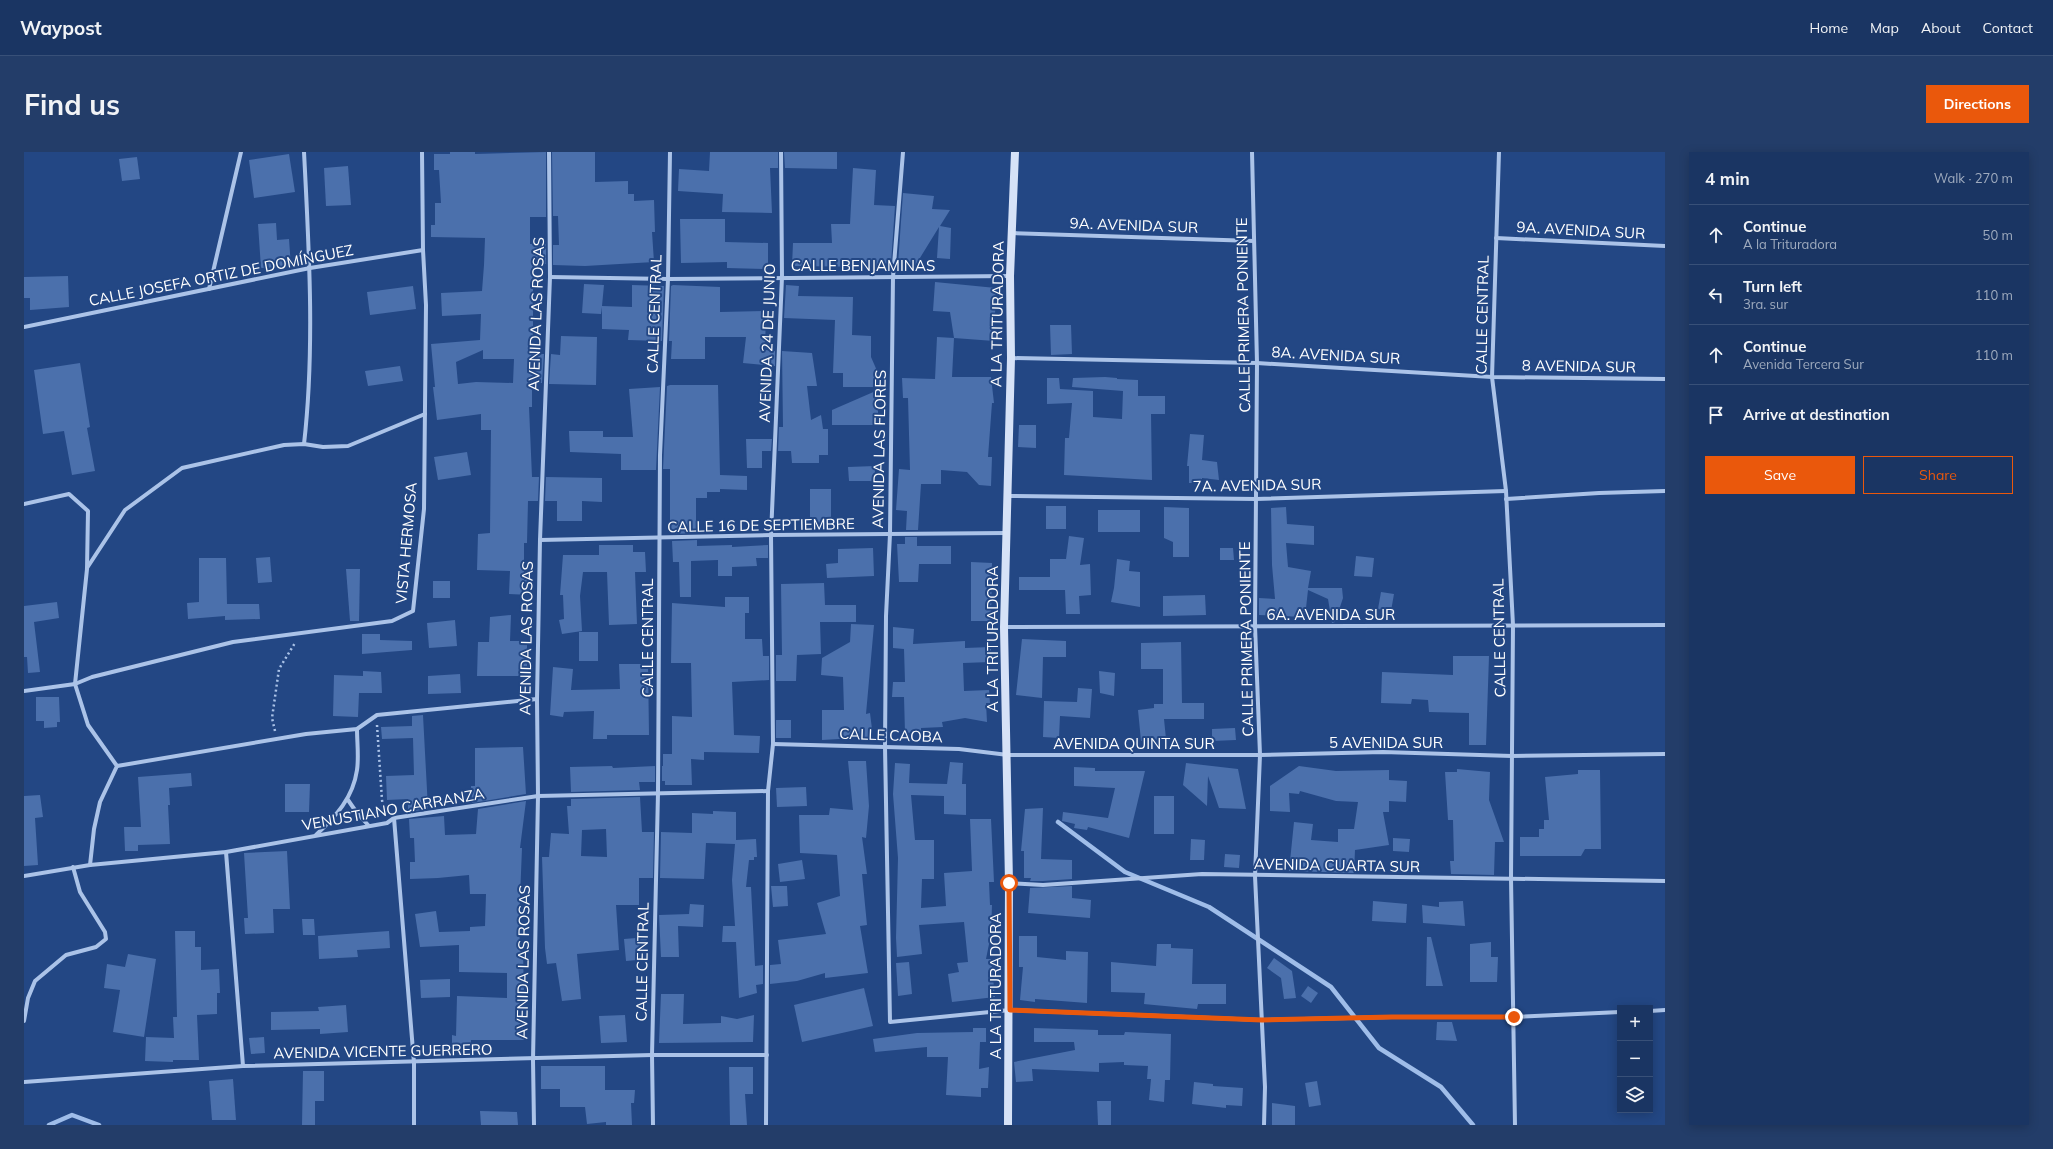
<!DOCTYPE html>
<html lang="en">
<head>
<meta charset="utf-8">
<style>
  :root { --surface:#1a3563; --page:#233d69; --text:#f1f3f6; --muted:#9fabbe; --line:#385078; --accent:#ea580c }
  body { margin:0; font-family:Mulish,sans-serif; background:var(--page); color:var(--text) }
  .controls { position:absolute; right:12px; bottom:12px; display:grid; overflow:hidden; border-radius:0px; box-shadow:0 2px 10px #0003 }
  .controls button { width:36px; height:36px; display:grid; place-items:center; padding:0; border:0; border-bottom:1px solid var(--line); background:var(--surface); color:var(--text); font:20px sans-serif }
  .stop { position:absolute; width:12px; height:12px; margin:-9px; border:3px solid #ea580c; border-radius:50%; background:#fff }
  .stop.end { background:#ea580c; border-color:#fff; box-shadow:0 1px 4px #0008 }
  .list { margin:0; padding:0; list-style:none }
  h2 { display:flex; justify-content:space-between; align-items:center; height:52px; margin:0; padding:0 16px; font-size:17px }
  h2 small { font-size:13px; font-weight:400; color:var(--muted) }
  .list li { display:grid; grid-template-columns:26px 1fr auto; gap:12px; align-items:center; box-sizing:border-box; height:60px; padding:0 16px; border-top:1px solid var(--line) }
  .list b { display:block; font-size:15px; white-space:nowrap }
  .list p { margin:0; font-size:13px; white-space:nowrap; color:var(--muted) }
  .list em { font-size:13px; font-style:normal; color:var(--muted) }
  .actions { display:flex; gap:8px; padding:12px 16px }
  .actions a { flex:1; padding:9px 0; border:1px solid var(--accent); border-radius:0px; text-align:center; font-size:14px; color:var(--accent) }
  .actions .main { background:var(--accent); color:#fff }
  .icon { flex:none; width:22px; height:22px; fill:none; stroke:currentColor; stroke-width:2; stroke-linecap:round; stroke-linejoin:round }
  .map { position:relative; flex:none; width:1641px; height:973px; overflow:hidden; border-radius:0px }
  header { display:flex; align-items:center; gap:24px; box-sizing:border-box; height:56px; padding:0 20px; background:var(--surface); border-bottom:1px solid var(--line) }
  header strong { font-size:19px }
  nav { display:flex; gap:22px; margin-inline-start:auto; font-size:14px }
  .intro { display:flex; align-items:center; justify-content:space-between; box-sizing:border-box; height:96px; padding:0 24px }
  h1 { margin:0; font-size:28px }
  .button { padding:10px 18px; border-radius:0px; background:var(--accent); color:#fff; font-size:14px; font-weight:700 }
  main { display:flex; gap:24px; padding:0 24px }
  aside { flex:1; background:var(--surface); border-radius:0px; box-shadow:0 2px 10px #0003 }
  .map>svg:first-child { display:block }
</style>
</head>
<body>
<header>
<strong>Waypost</strong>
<nav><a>Home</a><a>Map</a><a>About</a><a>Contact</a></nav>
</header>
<div class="intro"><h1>Find us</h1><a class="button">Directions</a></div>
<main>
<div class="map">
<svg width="1641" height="973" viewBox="0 0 1641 973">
  <rect width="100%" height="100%" fill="#234784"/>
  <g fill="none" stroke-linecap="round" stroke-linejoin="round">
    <g stroke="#9fbde9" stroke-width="4.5">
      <path d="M1034,670L1101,720L1185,755L1307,835L1355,896L1417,935L1449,973"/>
      <path d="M25,973L48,963L75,973"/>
    </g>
  </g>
  <g fill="#4b70ac" fill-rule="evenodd">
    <path d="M426,0H451V2L522,0V65H506V92H522V112L509,113V202H520L518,231H508V255H505L508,325H515L514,349H504L503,391H500V428H506V443L485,442L486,419L453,418L454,382L466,381L467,278H457V262L413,268L409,235H411L407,192L456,188L457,162L418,164L417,141L458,139L460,113L461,86L407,85V73H411V51H417L415,18H410V2H426ZM459,198V207H490L489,231L452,230L434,232L432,210Z"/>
    <path d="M528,0H571V30L604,29V42H610V49L630,48L631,80H628L630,110L561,114L529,113V93H535L534,64H529Z"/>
    <path d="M686,0H754V16H746L748,61L698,60L699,42L654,39L655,17L685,19Z"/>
    <path d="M760,0H813V17L761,16Z"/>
    <path d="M265,2L271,40L230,46L225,8Z"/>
    <path d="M113,5L116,27L98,29L95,7Z"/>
    <path d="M324,14L327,53L302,54L300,16Z"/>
    <path d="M829,16L852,18L850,53L871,54L867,112L858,111V115L768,114L769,91H808L807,72H826Z"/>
    <path d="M879,41L910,44L908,57L926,58L916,74L927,76L926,107L913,106L915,75L891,114L874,112Z"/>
    <path d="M656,67H701V90L744,91V117L703,116V110L657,111Z"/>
    <path d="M252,71L253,88L265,87L267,115L237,116L234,72Z"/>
    <path d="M44,124L45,155L6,158V146H0V125Z"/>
    <path d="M911,130L972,136L970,189L930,186L926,160L909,159Z"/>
    <path d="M560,132L580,133L578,154L608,155V133L640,134L638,189L604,188L605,178L578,177V155L577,162L558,161Z"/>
    <path d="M649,133L696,135V160L742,159L741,198L751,199V214L719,211L722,185H681V207H647L648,189H645L647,134Z"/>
    <path d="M762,133L775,134L774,144L829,145L828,183L847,184V205L854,221V235H819V221H809L811,168L760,166Z"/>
    <path d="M389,134L392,157L346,163L343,140Z"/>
    <path d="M1026,173H1047L1048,202L1027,203Z"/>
    <path d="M537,184L573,185L572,233L525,232L527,202L536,203Z"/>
    <path d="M913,185L930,186L928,225H967L970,251H968L964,305H968L967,334L955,333L943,320L917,318V332H897L894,378H882L883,359L872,358L875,317L886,318L884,246H879L878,226L911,227Z"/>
    <path d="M758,199L788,201L793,234H783L787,268L797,263L799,277H804V303H795V311H768L767,299H754L755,275H759Z"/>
    <path d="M56,211L66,275L63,276L71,319L48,323L40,279L19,282L10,218Z"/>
    <path d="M376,214L379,229L344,234L341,219Z"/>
    <path d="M1081,225L1093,226V227L1114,228V244H1141V262H1127L1128,328L1040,323L1041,286H1045L1048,251L1023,252V226H1035L1036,237L1069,239V265L1098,267L1099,239L1048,235L1049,226Z"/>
    <path d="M646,233H694L696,323L723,324V338L696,337V340H683V346H672V381L648,382L646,374V317H639L643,234Z"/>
    <path d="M636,235L632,318H597V302L546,300L545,279H579V285H609L605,237Z"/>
    <path d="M854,238V273H808V258Z"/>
    <path d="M995,273H1012V296L994,295Z"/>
    <path d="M1166,282L1180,283L1178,308L1193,310L1195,328L1178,326V331H1165V314H1163Z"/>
    <path d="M722,287H748L747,299H738V316H723Z"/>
    <path d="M443,300L447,323L414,328L410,305Z"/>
    <path d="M851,314V329H825L824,315Z"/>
    <path d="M522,325L578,326V350L558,349V369H533V349H521Z"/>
    <path d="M786,337H807V375L786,374Z"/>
    <rect x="1022" y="354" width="20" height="23"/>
    <path d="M1140,355L1165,356V405H1149V390L1140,386Z"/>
    <path d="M1262,355L1263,372L1290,374V393L1262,391L1264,415L1287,419L1284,436H1318L1319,446L1311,470L1308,471L1304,447L1284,438L1281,465L1235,463V446L1251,447L1248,413L1247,356Z"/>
    <rect x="1074" y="358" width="42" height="22"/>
    <path d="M1045,384L1060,386L1056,413L1066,412L1067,443L1055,444L1056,462H1042L1041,438H995V425H1026V407H1042Z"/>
    <path d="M881,385H893V394H927V412H895L894,430H875L873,392H881Z"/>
    <path d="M673,388V394L708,393V395L744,393V406H732L733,414L708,415V424H694V408L667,409V445H656L655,410H649L648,389Z"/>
    <path d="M575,393H609V400H621L622,420H611L613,472L585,473L583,420H559L556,444L558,479L538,482L535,468L540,467L539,443H536L539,403H575Z"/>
    <path d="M849,396L850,424L803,426L802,412L814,411V397Z"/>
    <path d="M1196,396H1209L1210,408H1196Z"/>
    <path d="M1332,404L1350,406L1348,425L1330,424Z"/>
    <path d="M246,405L248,430L234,431L232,406Z"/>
    <path d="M175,406H202L203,452H235L236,467L201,468V464L164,467L163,451L175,450Z"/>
    <path d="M1093,407L1106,409L1105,419L1116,420V455L1087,450L1090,436Z"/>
    <path d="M947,410L968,411L967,469H947Z"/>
    <path d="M322,417H336L335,469H326Z"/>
    <rect x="409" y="429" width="17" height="17"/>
    <path d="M800,431L801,453H832V470H796L797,502L773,503L772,529H752V503H758L757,432Z"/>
    <path d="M1357,440L1370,442L1367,459L1354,457Z"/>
    <path d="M1181,443L1182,463L1139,464V444Z"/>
    <path d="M701,445H725V461H721V487H738L739,504H745V528L708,530L710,583L736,584L735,601L680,600V608L667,607L668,633H641V629H638V614H639V602H648V564L668,565L667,511H647L648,451L701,455Z"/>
    <path d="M33,450L35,466L10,470L16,520L4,521L3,505H0V454Z"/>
    <path d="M487,463L486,489H503V524H453L454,490H465L466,465Z"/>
    <path d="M431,468L433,494L405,496L403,471Z"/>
    <path d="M827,472L850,473L842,562L846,561L849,585L798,588V558H820L819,525L797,523L798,506L826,490Z"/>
    <path d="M869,475L890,477L889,492L941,489V496L967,495V510L939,511L940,539L965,538L966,551H962L963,570L941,566L918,570L919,575L897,576V580L881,581L880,545H868L869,530H881L880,497L869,496Z"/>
    <rect x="555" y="480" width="19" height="29"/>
    <path d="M338,482H356V488L388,489V498L338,502Z"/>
    <path d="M998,487L1042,489V505H1019L1018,546L992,543Z"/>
    <path d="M1157,490L1158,551H1180V567H1140L1142,587L1117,589L1114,558L1130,556V552H1139V517H1117V491Z"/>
    <path d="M1429,504H1465L1462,593H1445V561L1405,560L1404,548L1388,547L1387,552L1357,551L1358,520L1429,523Z"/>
    <path d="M595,512H624L625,583H583V587H569L570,559L540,560L539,565L526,563L529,515L549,517L547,538L596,537Z"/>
    <path d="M339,519L357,520L358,541H335L334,565L309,564L310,523L339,524Z"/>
    <path d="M1075,519L1091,521L1090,544L1076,541Z"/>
    <path d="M436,522L437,541L404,542V524Z"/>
    <path d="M1054,536L1068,537L1066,566L1036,564L1035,586L1019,585L1020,549L1053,550Z"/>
    <path d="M12,545H35L36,570H33V575L20,576V569H12Z"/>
    <path d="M399,563L404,657L384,660V647L363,648L362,624L390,623L389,586L358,587L357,575L388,574V564Z"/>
    <rect x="752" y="568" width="15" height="18"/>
    <path d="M1211,576L1212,588L1188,589V577Z"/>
    <path d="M499,595L502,642L448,651L447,634H451V596Z"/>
    <path d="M824,609H842L845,654L842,686L838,685L843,722H838L843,773L836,774L844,821L801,826V821L773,829L746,832V813L757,812L754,788L802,782L793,751L816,744L813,703L776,701L775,663H805L806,656L829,658Z"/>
    <path d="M926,610L939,611L938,632H942V663L920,662V644L887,643L891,688H910V727H898L897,756L922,754L920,721L948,719L946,667H967L970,730H965L966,753H968L967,782L962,807H967L971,845L928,850L924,822L935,820L933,811L944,810L940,770L895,773L898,802L873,805L872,786L874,706L869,642L871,611L886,612L885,631L923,632Z"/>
    <path d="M1162,611L1214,617L1222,657L1195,656L1184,624L1183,654L1159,633Z"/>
    <path d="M588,614L589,616L631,614V630H615L616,638L547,640L546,615Z"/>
    <path d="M1275,614L1312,619L1365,618V628L1383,629L1382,650L1365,649V660H1359L1365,693L1331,698L1330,721L1265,719L1270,670L1289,672L1287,688L1314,690V677H1330L1334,650L1312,649L1276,639L1275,642L1265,641L1266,660L1246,659V634Z"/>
    <path d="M1050,615L1071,616V619H1121L1105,686L1064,675L1063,678L1050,676L1051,672L1038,669L1039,660L1084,666L1091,636L1050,634Z"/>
    <path d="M1433,617L1466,620L1465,648L1480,690H1471L1470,723L1427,722L1426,709H1430L1429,668H1424L1421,620H1433Z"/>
    <path d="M1554,618H1576L1577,697H1561L1557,704H1496V685H1515V677H1520V668H1525L1521,625L1554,622Z"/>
    <path d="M167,621L168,634L145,636L146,653H144L146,692L114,693V699H101L100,675H117L114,625Z"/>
    <path d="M261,632H286L285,660H261Z"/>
    <path d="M782,635L783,654L753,655L752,636Z"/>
    <path d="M16,643L19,665L11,666L14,713L0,714V644Z"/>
    <rect x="1130" y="644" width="20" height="38"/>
    <path d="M616,645L618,680H630L629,726H615V753H592L595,798L553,802L557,847L538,849L532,811L523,812L521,796L518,705H525L527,681L545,682L543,654H547V647ZM582,677L583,705L557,704L558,678Z"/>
    <path d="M502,649L496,696H498L495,771L496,799H499L501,888H447V898L428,897V883L432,884L433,844L483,846V821L435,820V793L396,795L391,762L412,759L415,780L446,779V775L461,774L462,742H446L445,723L414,726L386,727V710H391L390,686H386L385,667L420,664L421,683L452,682L454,657Z"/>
    <path d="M1019,656L1017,707L1048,708V727L1019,729H1006L1007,726H1000V699H997L1001,657Z"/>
    <path d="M689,659L712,660V688L732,687L733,705H730V708H725L722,735H727L731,814L739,813V832L732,833L733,841L715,846L712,790H698L699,774H711L708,728L711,692L682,691L680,727L636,726L637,680L668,681V661L689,662Z"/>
    <path d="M1369,686L1386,687L1385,700L1369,699Z"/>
    <path d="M1167,687L1181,688L1180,708H1166Z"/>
    <path d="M263,699L266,757H249L250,781L221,782L220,766H224L220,701Z"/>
    <path d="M1201,702L1216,703L1215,716L1200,715Z"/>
    <path d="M778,708L781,727L756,730L754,712Z"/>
    <path d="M747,734H763L764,754L749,755Z"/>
    <path d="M1048,734V746L1067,748L1066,766L1004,761L1006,736Z"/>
    <path d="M1349,749L1383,752L1382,771L1348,769Z"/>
    <path d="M1439,749L1441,774L1399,771L1398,753L1415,755V750Z"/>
    <path d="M666,752L680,753L679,775L654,774L655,805H637L635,763L665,762Z"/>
    <path d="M278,767H290L291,783H279Z"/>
    <path d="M151,779H171V795H177V818L195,817L196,841H193V862L173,863L175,908H149V910L121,909L122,885L150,886L149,865H153Z"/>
    <path d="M365,779L366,796L333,798L334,805L295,807L294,784Z"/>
    <path d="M995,784H1013V805L1042,808V799L1064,800L1063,851L1011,847V850L996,848L999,815H995Z"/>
    <path d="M624,785L613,808L602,809L600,787Z"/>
    <path d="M1403,785H1407L1419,834H1402Z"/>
    <path d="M1467,790V805H1474L1473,830H1446V792Z"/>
    <path d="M1133,792H1147V796L1169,797L1168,832H1202V852H1174L1173,857L1130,853L1120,852L1121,841L1087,840V810L1132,814Z"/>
    <path d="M104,802L132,807L120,885L89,880L96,838L80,836L83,812L101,815Z"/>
    <path d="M1250,806L1268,819L1272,846L1260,847L1257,826L1243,816Z"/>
    <path d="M885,810L888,842L874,844L872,811Z"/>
    <path d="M426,827V845L397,846L396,828Z"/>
    <path d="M1284,834L1294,841L1287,851L1277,844Z"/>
    <path d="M840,836L849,874L778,890L770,853Z"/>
    <path d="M637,842H660L659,872L697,871V864L713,867L730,863L729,890L635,891Z"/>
    <path d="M322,853L324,880L296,882V877L247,878V860L295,859L294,855Z"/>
    <path d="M601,863L603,890L577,891L575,864Z"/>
    <path d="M1413,870H1428L1433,889L1412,888Z"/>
    <path d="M949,876H962V890H956L955,917L965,915L964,936H957V945L922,943L924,905H903V895L851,900L849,887L893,881L949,880Z"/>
    <path d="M1010,876L1074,878V883H1100L1101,880L1147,882L1146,928H1141L1140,950L1125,948L1127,927H1123L1124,914L1100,913V910L1075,911V920L1008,917L1009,929L992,930L990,910L1051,898L1050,890H1010Z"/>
    <path d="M240,885L241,901L227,902L225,886Z"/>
    <path d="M517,914H581V938H611L610,951H607L608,973H582V970L563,972L561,955H536V937H517Z"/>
    <path d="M705,915H729V942H721L723,973H706Z"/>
    <path d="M279,919H300V949H291V973H278Z"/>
    <path d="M209,927L212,968H188L185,929Z"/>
    <path d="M1293,929L1297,953L1285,955L1281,931Z"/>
    <path d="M1170,930L1189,932V934L1219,936L1218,954L1202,953V956L1168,952Z"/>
    <path d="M1073,949H1087V973H1074Z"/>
    <path d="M1248,951L1271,954V973H1248Z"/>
    <path d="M456,959L493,960L494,973H457Z"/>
  </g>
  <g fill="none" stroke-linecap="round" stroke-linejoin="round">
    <g stroke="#abc3e8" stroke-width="2.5" stroke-dasharray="2 3" stroke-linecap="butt">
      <path d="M353,573L358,648L360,662"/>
      <path d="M251,579L248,566L255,517L271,491"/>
    </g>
    <g stroke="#abc3e8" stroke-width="4">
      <path d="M280,0C285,97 291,196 280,292"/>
      <path d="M879,0L869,125L866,382L862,464L861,595L866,870L986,858L1238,868L1368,865H1490L1596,860"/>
      <path d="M1228,0L1233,211L1231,474L1236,603L1231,724L1241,935L1240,973"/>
      <path d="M1475,0L1468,225L1482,339L1489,473L1487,726L1491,973"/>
      <path d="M988,81L1230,89"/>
      <path d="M1472,86L1641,94"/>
      <path d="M526,125L644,127L986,124"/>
      <path d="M185,137L217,0"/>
      <path d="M0,175L286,116L399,98"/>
      <path d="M987,206L1233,211L1468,225L1641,227"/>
      <path d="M985,344L1232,347L1482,339"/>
      <path d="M1482,347L1575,341L1641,339"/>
      <path d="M0,352L45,342L64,359L63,417L51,532L64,573L93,614L76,650L70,677L66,713"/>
      <path d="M516,388L747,383L982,381"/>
      <path d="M63,416L101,358L158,316L260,293L280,292L299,295L324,294L401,262"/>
      <path d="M980,475L1641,473"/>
      <path d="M0,539L51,532L68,525L209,490L368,469L389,459L400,357L402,153L399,98L398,0"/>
      <path d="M749,592L935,597L984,603H1236L1359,600L1488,604L1641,602"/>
      <path d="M93,614L282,582L333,577L353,563L513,547"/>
      <path d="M324,648L333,661L345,674"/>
      <path d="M370,666L390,911V973"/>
      <path d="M292,683C312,664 329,646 333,618C335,605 333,590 333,577"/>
      <path d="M202,700L219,914"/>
      <path d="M0,724L66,713L202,700L363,671L370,666L514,644L744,639"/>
      <path d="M985,731L1019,733L1178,722L1641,729"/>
      <path d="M1626,859L1641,858"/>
      <path d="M0,869L4,846L11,829L42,803L72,795L82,787L81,780L56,740L49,715"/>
      <path d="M0,930L219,914L628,903H743"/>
      <path d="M510,973L509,908L514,644L513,547L516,388L526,125L525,0"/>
      <path d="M629,973L628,903L634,641L636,303L644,127L646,0"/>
      <path d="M742,973L744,639L749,592L747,383L758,125L757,0"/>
    </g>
    <path stroke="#d6e2f7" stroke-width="8" d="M984,973L985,731L980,475L987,206L986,124L991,0"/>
  </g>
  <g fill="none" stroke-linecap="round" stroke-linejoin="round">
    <path stroke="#ea580c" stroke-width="5" d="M985,731L986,858L1238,868L1368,865H1490"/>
  </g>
  <g text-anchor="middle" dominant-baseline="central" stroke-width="4" stroke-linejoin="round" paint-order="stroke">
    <g font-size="15" fill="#fff" stroke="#234784">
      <text transform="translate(1110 73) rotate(2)">9A. AVENIDA SUR</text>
      <text transform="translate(1557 78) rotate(3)">9A. AVENIDA SUR</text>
      <text x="839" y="113">CALLE BENJAMINAS</text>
      <text transform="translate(197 123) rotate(-11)">CALLE JOSEFA ORTIZ DE DOMÍNGUEZ</text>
      <text transform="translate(512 162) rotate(-88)">AVENIDA LAS ROSAS</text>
      <text transform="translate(630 162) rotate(-88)">CALLE CENTRAL</text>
      <text transform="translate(973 162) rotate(-89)">A LA TRITURADORA</text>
      <text transform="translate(1219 163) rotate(-91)">CALLE PRIMERA PONIENTE</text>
      <text transform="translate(1458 163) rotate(-89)">CALLE CENTRAL</text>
      <text transform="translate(743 191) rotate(-88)">AVENIDA 24 DE JUNIO</text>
      <text transform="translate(1312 203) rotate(3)">8A. AVENIDA SUR</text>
      <text transform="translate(1555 214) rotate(1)">8 AVENIDA SUR</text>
      <text transform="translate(855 297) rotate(-89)">AVENIDA LAS FLORES</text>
      <text transform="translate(1233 333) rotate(-1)">7A. AVENIDA SUR</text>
      <text transform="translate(737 373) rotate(-1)">CALLE 16 DE SEPTIEMBRE</text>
      <text transform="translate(382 391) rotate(-85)">VISTA HERMOSA</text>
      <text x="1307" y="462">6A. AVENIDA SUR</text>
      <text transform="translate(502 486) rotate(-89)">AVENIDA LAS ROSAS</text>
      <text transform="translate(623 486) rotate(-90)">CALLE CENTRAL</text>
      <text transform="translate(1475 486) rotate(-91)">CALLE CENTRAL</text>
      <text transform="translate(968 487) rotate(-90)">A LA TRITURADORA</text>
      <text transform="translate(1222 487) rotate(-91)">CALLE PRIMERA PONIENTE</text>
      <text transform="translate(867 583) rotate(2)">CALLE CAOBA</text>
      <text x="1362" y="590">5 AVENIDA SUR</text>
      <text x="1110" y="591">AVENIDA QUINTA SUR</text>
      <text transform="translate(369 657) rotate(-10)">VENUSTIANO CARRANZA</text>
      <text transform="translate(1313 713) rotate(1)">AVENIDA CUARTA SUR</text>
      <text transform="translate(499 810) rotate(-89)">AVENIDA LAS ROSAS</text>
      <text transform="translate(618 810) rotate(-89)">CALLE CENTRAL</text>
      <text transform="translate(971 834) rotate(-90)">A LA TRITURADORA</text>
      <text transform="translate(359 899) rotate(-1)">AVENIDA VICENTE GUERRERO</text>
    </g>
  </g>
</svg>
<div class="controls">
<button>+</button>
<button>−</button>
<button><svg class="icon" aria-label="layers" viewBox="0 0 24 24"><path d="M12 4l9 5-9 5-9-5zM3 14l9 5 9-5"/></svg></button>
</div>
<div class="stop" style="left:985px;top:731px"></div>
<div class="stop end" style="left:1490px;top:865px"></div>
</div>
<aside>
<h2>4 min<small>Walk · 270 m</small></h2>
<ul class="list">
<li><svg class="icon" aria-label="ahead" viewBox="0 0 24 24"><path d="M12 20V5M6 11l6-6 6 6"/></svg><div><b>Continue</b><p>A la Trituradora</p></div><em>50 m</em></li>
<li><svg class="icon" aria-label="left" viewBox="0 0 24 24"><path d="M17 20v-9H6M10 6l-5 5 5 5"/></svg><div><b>Turn left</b><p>3ra. sur</p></div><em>110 m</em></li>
<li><svg class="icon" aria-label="ahead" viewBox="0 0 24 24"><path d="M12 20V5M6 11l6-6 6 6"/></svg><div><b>Continue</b><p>Avenida Tercera Sur</p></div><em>110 m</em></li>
<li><svg class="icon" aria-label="arrive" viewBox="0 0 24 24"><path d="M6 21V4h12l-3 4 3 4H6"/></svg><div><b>Arrive at destination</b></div></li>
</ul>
<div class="actions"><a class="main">Save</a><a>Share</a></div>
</aside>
</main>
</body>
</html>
